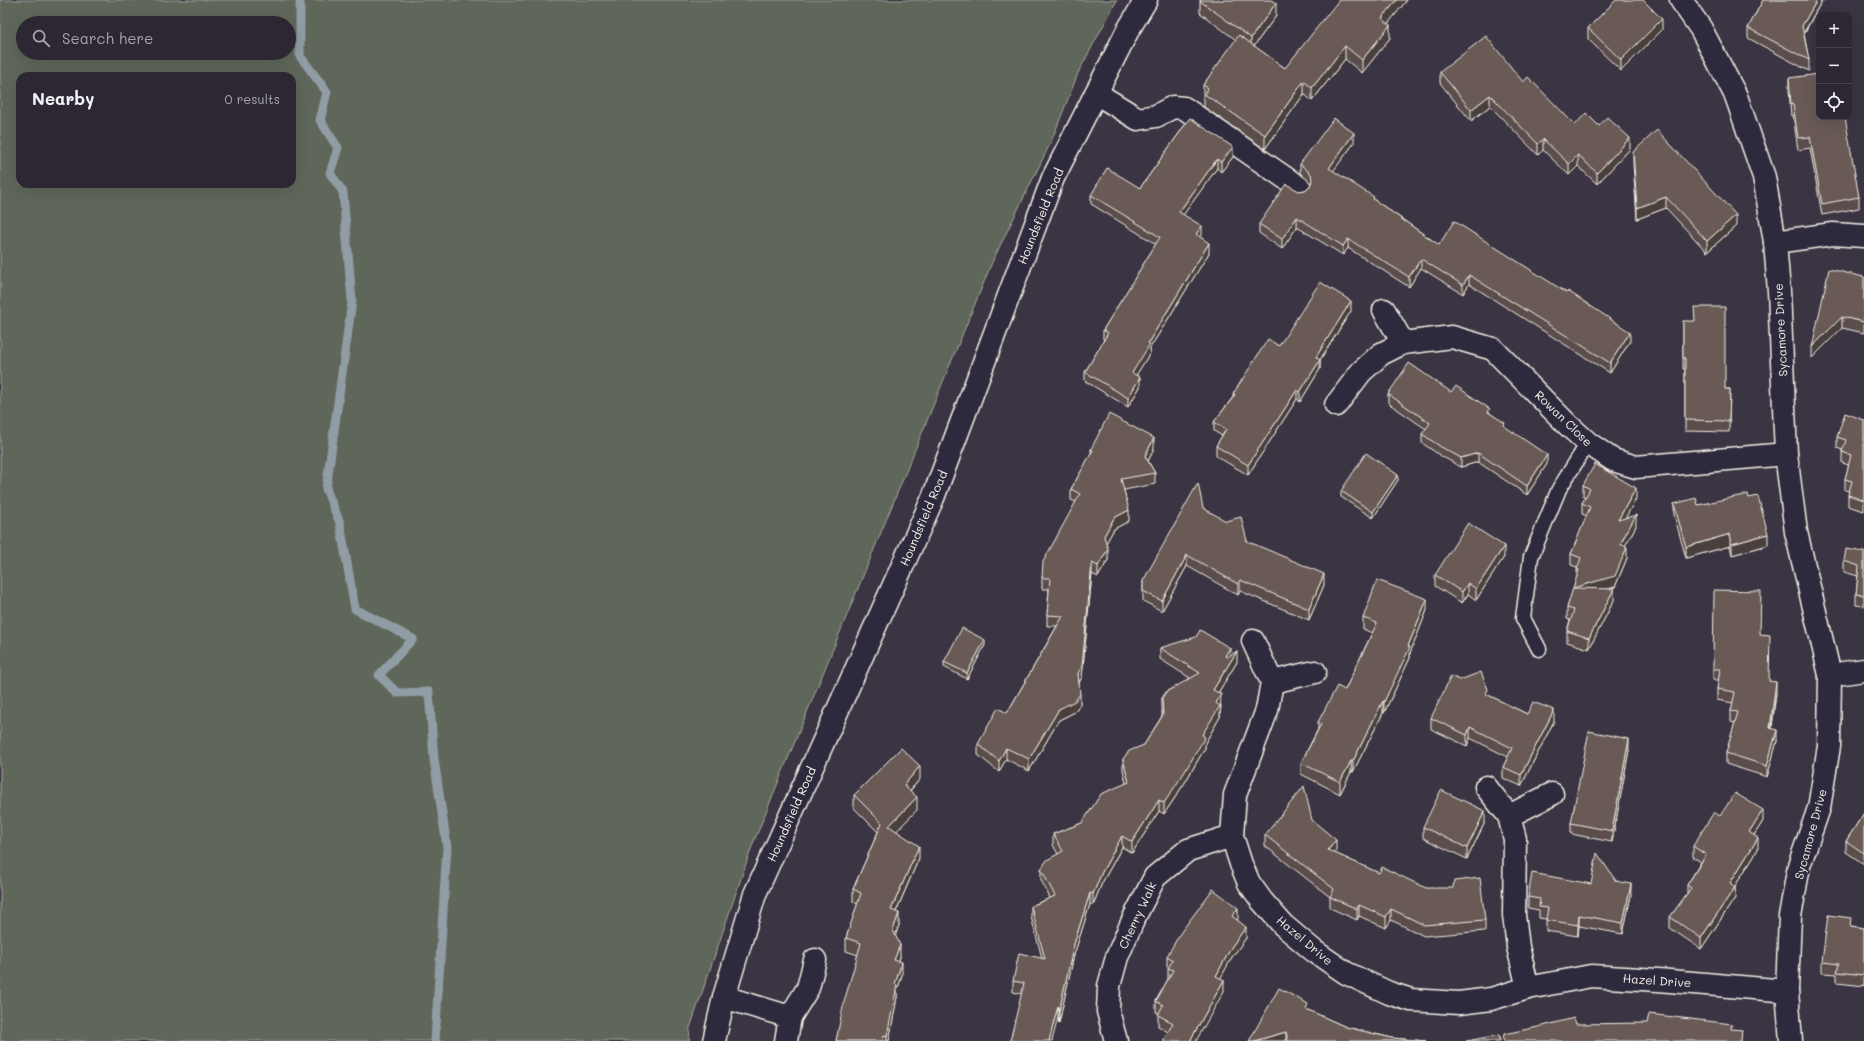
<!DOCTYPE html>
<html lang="en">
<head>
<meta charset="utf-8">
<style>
  :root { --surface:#2c2732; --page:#342f3a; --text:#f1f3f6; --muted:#a6a5ac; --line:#48444d }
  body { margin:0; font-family:Mali,sans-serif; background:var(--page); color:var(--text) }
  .controls { position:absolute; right:12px; top:12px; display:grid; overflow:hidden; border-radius:8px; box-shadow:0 4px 16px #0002 }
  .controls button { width:36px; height:36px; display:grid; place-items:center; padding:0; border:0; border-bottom:1px solid var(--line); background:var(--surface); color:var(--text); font:20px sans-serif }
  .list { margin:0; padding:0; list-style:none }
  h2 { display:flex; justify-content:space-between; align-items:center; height:52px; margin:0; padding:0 16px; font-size:17px }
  h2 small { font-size:13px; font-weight:400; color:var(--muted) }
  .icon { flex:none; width:22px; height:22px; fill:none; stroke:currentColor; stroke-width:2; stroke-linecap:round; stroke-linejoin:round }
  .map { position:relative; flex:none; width:1864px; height:1041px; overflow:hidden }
  .search { position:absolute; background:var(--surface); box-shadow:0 4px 16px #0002; left:16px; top:16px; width:280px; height:44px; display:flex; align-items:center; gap:10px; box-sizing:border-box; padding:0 14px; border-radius:22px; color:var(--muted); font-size:15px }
  .panel { position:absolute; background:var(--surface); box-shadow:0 4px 16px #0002; left:16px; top:72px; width:280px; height:116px; border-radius:12px }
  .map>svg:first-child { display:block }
</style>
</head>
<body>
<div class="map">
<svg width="1864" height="1041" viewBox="0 0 1864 1041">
  <rect width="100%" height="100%" fill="#3b3442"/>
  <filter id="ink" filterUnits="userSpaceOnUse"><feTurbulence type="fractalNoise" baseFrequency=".025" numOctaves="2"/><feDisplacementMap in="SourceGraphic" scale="8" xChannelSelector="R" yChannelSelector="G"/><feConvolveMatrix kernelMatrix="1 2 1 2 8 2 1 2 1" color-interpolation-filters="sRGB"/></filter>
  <g filter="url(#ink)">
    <path fill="#5e665a" stroke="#a9aca1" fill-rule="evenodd" d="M0,0H1117L1079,71L1051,142L993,260L752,846L690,1028L689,1041H0ZM23,23H289V53H23ZM20,76H292V184H20Z"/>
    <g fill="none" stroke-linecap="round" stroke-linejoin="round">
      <path stroke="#909da5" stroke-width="9" d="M300,0V56L327,92L320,120L338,148L330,173L343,192L352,301L326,489L340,523L355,609L413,639L379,675L397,693L429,692L434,759L447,847L435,1041"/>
      <defs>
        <path id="lane" d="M1539,649L1523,618L1531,557L1559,489L1588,443"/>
        <g id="street">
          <path d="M1681,0L1701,29L1736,96L1764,177L1775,242L1779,291L1786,454L1796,532L1830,675L1829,746L1819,808L1799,866L1790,916L1787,991L1791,1041"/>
          <path d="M1096,93L1138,119L1156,116L1173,107L1184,108L1300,188"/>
          <path d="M1775,242L1833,234L1864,236"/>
          <path d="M1384,310L1403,343"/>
          <path d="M1336,405L1361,372L1381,354L1403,343L1452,337L1493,349L1568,425L1588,443L1613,460L1636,467L1786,454"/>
          <path d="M1253,641L1272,682L1267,710L1235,795L1232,836L1241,864L1249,883L1262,901L1283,925L1314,951L1346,973L1389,993L1411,1000L1459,1003L1491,999L1528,988L1591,976L1658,980L1787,991"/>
          <path d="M1830,675L1864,670"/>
          <path d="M1272,682L1315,672"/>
          <path d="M1486,787L1509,816L1515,839L1514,915L1518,947L1528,988"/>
          <path d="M1509,816L1552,794"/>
          <path d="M724,997L790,1017L786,1041"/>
          <path d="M790,1017L808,988L815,960"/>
          <path d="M1116,1041L1108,1011L1109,986L1117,957L1134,918L1155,877L1188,850L1232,836"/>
        </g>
        <path id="secondary" d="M714,1041L724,997L755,894L933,498L1053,178L1128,30L1146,0"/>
      </defs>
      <use href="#lane" stroke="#f4f1e8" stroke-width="17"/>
      <use href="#street" stroke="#f4f1e8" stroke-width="25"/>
      <use href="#secondary" stroke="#f4f1e8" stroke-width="25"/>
      <use href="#lane" stroke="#2f2a3d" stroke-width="14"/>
      <use href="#street" stroke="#2f2a3d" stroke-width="22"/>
      <use href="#secondary" stroke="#2f2a3d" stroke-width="22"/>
    </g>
    <g fill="#5a4d4b" stroke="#f4f1e8">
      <path d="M1407,0L1388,23L1390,38L1362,73L1345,59L1312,101L1304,94L1265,149L1204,107V99L1203,98V85L1236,40L1200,13V1L1276,16L1254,46L1285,68Z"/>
      <path d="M1763,0H1826L1821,2L1804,34L1809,60V71L1748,38V28Z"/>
      <path d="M1588,28L1662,30L1621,71L1588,39Z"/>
      <path d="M1440,72L1523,82L1575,125L1599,126L1630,149L1597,184L1578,166L1569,175L1543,150L1538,155L1490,106L1471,121L1440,83Z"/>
      <path d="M1789,78L1859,197V208L1822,215L1810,148L1798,150L1793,115L1791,116L1789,89Z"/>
      <path d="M1190,118L1233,157L1221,172L1217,168L1183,215L1202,236L1201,237L1209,253L1150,348V353L1136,375L1140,387L1128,407L1085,381V372L1104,340L1103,339V330L1156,244L1091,204V195L1140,188Z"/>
      <path d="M1354,143L1333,171L1439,245L1630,341L1610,373L1469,284L1463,294L1421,268L1409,287L1348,248L1343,255L1297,227L1282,249L1259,233V224L1299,191L1305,190L1310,186L1311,183L1300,173V164Z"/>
      <path d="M1633,152L1736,226L1707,252L1666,208L1637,219L1633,163Z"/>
      <path d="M1864,277V333L1842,328L1812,358Z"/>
      <path d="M1351,311L1320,360V369L1300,402L1297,399L1248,475L1216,456V446L1222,436L1214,431V422L1233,397V394L1279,346Z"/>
      <path d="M1683,321L1725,389H1730L1729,432L1685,431V369H1683Z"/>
      <path d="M1451,392L1490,413L1547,464L1527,495L1478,462L1461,467L1441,456L1422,443V434L1426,429L1388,403V394Z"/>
      <path d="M1864,420V511L1848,506V495L1849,491L1845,490V479L1849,465L1842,463V450L1837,448V437Z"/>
      <path d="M1091,449H1154L1148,461L1155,473V484L1124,490L1129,521L1114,529L1106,543L1108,560L1098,577L1092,574L1082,677L1079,683L1080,705L1075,712L1059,720L1029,771L1006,759L999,772L978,755V744L1007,713L1057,626H1047V615L1049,589H1042V578L1076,502L1071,500V489L1091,454Z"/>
      <path d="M1398,480L1373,518L1341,497V491Z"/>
      <path d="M1583,485L1636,499L1625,518L1636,526L1625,546L1627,558L1615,587L1610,589L1614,600L1589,649L1567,642V631L1570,620L1567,619V608L1577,577V567L1571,565V554L1587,516L1582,514V503L1586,497L1583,496Z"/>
      <path d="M1749,498L1768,545L1732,555L1730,546L1686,558L1674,515V504L1698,505Z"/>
      <path d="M1203,508L1247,541L1324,585L1309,620L1240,591L1238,595L1187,566L1162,611L1143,601V581Z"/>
      <path d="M1864,552V606L1856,605V594L1858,576L1844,572V561Z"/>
      <path d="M1504,557L1476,600L1468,594L1462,603L1435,586V575Z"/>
      <path d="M1427,610L1410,653V658L1384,713H1383L1353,772H1351L1340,794L1301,774V763L1318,729V722L1345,690L1372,633L1363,629V618Z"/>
      <path d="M1761,634L1769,681L1776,693L1772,728L1777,741L1767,777L1726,764V753L1735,723L1731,722V711L1733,703L1717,700V689L1719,680H1713V669Z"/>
      <path d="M985,645L967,679L944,667V662Z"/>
      <path d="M1160,648L1230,655L1237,662L1218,693L1221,706L1220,717L1205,743V748L1184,784L1164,814L1159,811L1132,853L1122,847L1102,883L1093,905L1090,904L1074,955L1059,1023L1058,1017L1022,994L1013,992V981L1042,958L1031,917V906L1050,898L1041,880V869L1058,854L1053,845V834L1082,823L1126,783L1123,770V759L1144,745L1162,716V698L1190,678L1160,659Z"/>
      <path d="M1488,695L1527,714L1554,721L1521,786L1503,778V767L1508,757L1470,738L1467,746L1431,729V718Z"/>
      <path d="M1629,750L1612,842L1571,834V823Z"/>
      <path d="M920,779L910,791L917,810L896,831L919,858L896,912L899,925L895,935L900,957L899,961L902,975L897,991V997L889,1041H836L858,955L846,951V938L858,904L853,902V889L878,832L854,808V795Z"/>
      <path d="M1864,813V864L1846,852V841Z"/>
      <path d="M1720,816L1763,821L1754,835L1758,849L1735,886V898L1701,949L1670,928V917L1687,894V885L1701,862L1693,857V846Z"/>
      <path d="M1312,820L1336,851L1334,853L1485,920V931L1424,936L1391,920L1386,928L1359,916L1357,920L1330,908V897L1265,846V835Z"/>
      <path d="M1485,822L1467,859L1423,838V827Z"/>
      <path d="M1616,881L1631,895L1623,934L1579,926L1578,936L1546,931V919L1539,918V910L1528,908V897L1591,884Z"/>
      <path d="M1238,919L1237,920L1246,938L1232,957L1220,978L1224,991L1168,1032L1158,1026V1015L1159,1013L1156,1012V1001L1168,979V968L1167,967V956Z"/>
      <path d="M1851,926L1864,928V986L1837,983V974L1822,973V962Z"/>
      <path d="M1308,1010L1346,1027L1392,1038L1426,1041H1249Z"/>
    </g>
    <g fill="#4a3f3d" stroke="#f4f1e8">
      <path d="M1397,0H1407L1382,31V18Z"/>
      <path d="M1817,0H1826L1821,2L1802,36V26Z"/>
      <path d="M1276,3V16L1251,50V38Z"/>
      <path d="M1662,19V30L1621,71V60Z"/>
      <path d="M1390,25V38L1362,73V60Z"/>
      <path d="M1345,46V59L1312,101V88Z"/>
      <path d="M1304,81V94L1265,149V135Z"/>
      <path d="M1490,95V106L1471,121V110Z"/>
      <path d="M1354,133V143L1329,177V168Z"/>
      <path d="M1630,138V149L1597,184V173Z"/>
      <path d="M1543,139V150L1538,155V144Z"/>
      <path d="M1233,147V157L1221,172V162Z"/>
      <path d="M1578,155V166L1569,175V164Z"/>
      <path d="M1217,159V168L1179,221V212Z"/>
      <path d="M1666,197V208L1637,219V208Z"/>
      <path d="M1736,215V226L1707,252V241Z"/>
      <path d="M1297,217V227L1282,249V239Z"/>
      <path d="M1202,226V236L1196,243V234Z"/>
      <path d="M1348,239V248L1343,255V246Z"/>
      <path d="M1209,243V253L1150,348V353L1132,382V373L1148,343Z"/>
      <path d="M1421,259V268L1409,287V277Z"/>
      <path d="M1469,275V284L1463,294V285Z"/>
      <path d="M1351,301V311L1316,366V357Z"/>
      <path d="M1842,317V328L1812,358V347Z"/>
      <path d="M1630,332V341L1610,373V363Z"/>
      <path d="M1320,360V369L1300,402V392Z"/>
      <path d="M1140,377V387L1128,407V398Z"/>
      <path d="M1297,390V399L1248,475V465Z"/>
      <path d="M1154,438V449L1145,467V456Z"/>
      <path d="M1478,453V462L1461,467V458Z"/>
      <path d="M1547,455V464L1527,495V486Z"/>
      <path d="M1398,475V480L1373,518V512Z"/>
      <path d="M1636,488V499L1618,531V520Z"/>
      <path d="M1129,510V521L1114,529L1104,547V536L1114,518Z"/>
      <path d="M1636,515V526L1620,555V544Z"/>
      <path d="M1730,534V546L1686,558V547Z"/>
      <path d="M1768,534V545L1732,555V544Z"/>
      <path d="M1504,546V557L1476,600V589Z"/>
      <path d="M1627,547V558L1615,587L1573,599V588Z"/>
      <path d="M1108,549V560L1098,577V566Z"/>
      <path d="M1187,555V566L1162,611V601Z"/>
      <path d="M1092,563V574L1082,677L1078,684V673Z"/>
      <path d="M1324,574V585L1309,620V609Z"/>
      <path d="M1240,580V591L1238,595V584Z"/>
      <path d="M1468,583V594L1462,603V592Z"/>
      <path d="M1614,589V600L1589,649V638Z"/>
      <path d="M1427,599V610L1410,653V658L1384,713V702L1408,646Z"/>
      <path d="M985,640V645L967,679V673Z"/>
      <path d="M1230,648V659L1225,656Z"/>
      <path d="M1237,651V662L1213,701V690Z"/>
      <path d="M1776,682V693L1770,739V728Z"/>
      <path d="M1080,694V705L1075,712L1059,720L1029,771V759L1059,709Z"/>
      <path d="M1221,694L1220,717L1205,743V748L1184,784L1164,814V803L1202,735L1216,703Z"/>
      <path d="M1383,701V713L1353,772V761Z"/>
      <path d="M1554,710V721L1521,786V775Z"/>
      <path d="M1470,727V738L1467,746V735Z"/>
      <path d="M1777,730V741L1767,777V766Z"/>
      <path d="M1629,739V750L1612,842V831Z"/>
      <path d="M1006,748V759L999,772V761Z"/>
      <path d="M1351,761V772L1340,794V782Z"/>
      <path d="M920,766V779L904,797V785Z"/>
      <path d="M917,797V810L889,839V826Z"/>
      <path d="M1159,800V811L1132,853V842Z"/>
      <path d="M1763,810V821L1749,843V832Z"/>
      <path d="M1485,811V822L1467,859V848Z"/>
      <path d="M1122,836V847L1102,883L1093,905V894L1102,872Z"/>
      <path d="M1758,838V849L1730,894V883Z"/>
      <path d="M1336,840V851L1328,861V850Z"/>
      <path d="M919,846V858L891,923V910Z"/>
      <path d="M1631,884V895L1623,934V923Z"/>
      <path d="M1735,887V898L1701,949V938Z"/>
      <path d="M1090,893V904L1074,955L1059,1023V1012L1074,944Z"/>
      <path d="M1359,905V916L1357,920V909Z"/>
      <path d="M1238,908V919L1232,927V916Z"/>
      <path d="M1391,909V920L1386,928V917Z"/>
      <path d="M899,913V925L893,943V930Z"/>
      <path d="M1579,915V926L1578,936V925Z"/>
      <path d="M1246,927V938L1232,957L1216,987V976L1232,946Z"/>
      <path d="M900,945V957L894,972V960Z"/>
      <path d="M902,962V975L897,991V997L889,1041H887V1036L895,984Z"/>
      <path d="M1224,980V991L1196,1041H1190Z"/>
      <path d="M1058,1006V1017L1052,1041H1049Z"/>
      <path d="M1286,1032V1041H1254Z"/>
    </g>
    <g fill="#695a57" stroke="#f4f1e8">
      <path d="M1200,0H1271L1276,3L1251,38L1200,1Z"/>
      <path d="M1339,0H1397L1382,18L1390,25L1362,60L1345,46L1312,88L1304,81L1265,135L1204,94L1208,88L1203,85L1239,35L1285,68Z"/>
      <path d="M1616,0H1643L1662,19L1621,60L1588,28Z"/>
      <path d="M1763,0H1817L1802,26L1809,60L1748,28Z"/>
      <path d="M1486,36L1523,82L1528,77L1575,125L1586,113L1599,126L1607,117L1630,138L1597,173L1578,155L1569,164L1543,139L1538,144L1490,95L1471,110L1440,72Z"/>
      <path d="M1819,74V117H1845L1859,197L1822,204L1810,137L1798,138L1793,104L1791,105L1789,78Z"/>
      <path d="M1190,118L1233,147L1221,162L1217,159L1179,212L1202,226L1196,234L1209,243L1148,343L1150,344L1132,373L1140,377L1128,398L1085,372L1108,333L1103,330L1160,237L1091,195L1107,168L1140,188Z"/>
      <path d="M1334,118L1354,133L1329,168L1374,197L1373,199L1439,245L1454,221L1567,293L1568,291L1630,332L1610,363L1469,275L1463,285L1421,259L1409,277L1348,239L1343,246L1297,217L1282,239L1259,224L1286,184L1299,191L1305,190L1310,186L1312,180L1311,174L1300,164Z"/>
      <path d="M1657,130L1736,215L1707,241L1666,197L1637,208L1633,152Z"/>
      <path d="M1829,269L1864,277V322L1842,317L1812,347Z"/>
      <path d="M1320,282L1351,301L1316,357L1320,360L1300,392L1297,390L1248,465L1216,446L1226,429L1214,422L1235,395L1233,394L1268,339L1279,346Z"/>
      <path d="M1694,307H1725V389H1730L1729,421L1685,420V358H1683V321H1695Z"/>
      <path d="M1409,363L1451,392L1456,386L1490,409L1488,412L1505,423L1504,426L1547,455L1527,486L1478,453L1461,458L1441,447L1422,434L1430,423L1388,394Z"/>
      <path d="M1845,413L1864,420V500L1848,495L1852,481L1845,479L1851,455L1842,452L1846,440L1837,437Z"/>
      <path d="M1109,414L1154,438L1145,456L1155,473L1121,479L1129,510L1114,518L1104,536L1108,549L1098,566L1092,563L1082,666L1078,673L1080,694L1075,701L1059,709L1029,759L1006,748L999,761L978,744L998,708L1007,713L1063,616L1047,615L1050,578H1042L1043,562L1080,494L1071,489L1093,450L1091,449Z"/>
      <path d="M1366,453L1398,475L1373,512L1341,491Z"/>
      <path d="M1595,464L1636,488L1618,520L1636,515L1620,544L1627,547L1615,576L1573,588L1579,570L1577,569L1581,558L1571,554L1590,507L1582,503L1590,489L1583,485Z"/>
      <path d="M1198,483L1203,508L1226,521L1241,517L1247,541L1324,574L1309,609L1240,580L1238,584L1187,555L1162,601L1143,591V581Z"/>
      <path d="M1748,494L1749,498L1758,496L1768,534L1732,544L1730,534L1686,547L1674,504L1696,498L1698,505Z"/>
      <path d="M1468,523L1504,546L1476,589L1468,583L1462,592L1435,575Z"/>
      <path d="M1846,549L1864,552V595L1856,594L1859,566L1844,561Z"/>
      <path d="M1377,580L1427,599L1408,646L1410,647L1384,702L1383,701L1353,761H1351L1340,782L1301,763L1321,724L1318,722L1337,686L1345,690L1377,623L1363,618Z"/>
      <path d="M1573,588L1614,589L1589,638L1567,631L1574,610L1567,608Z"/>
      <path d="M1714,590L1761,591L1760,634L1770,635L1769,681L1776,682L1770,728L1777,730L1767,766L1726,753L1738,712L1731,711L1735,692L1717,689L1720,669H1713Z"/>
      <path d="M962,628L985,640L967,673L944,662Z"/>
      <path d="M1200,630L1230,648L1225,656L1227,657L1237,651L1213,690L1221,694L1216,703L1220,706L1202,735L1205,737L1184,773L1164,803L1159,800L1132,842L1122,836L1102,872L1093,894L1090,893L1074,944L1059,1012L1058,1006L1049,1041H1010L1024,983L1013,981L1019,953L1045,959L1031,906L1055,896L1041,869L1047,860L1063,851L1053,834L1082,823L1101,794L1129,782L1123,759L1129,751L1144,745L1163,715L1162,698L1166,692L1200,673L1160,648L1196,637Z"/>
      <path d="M1481,672L1488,689L1486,694L1527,714L1533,702L1554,710L1521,775L1503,767L1512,748L1470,727L1467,735L1431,718L1451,676L1460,680Z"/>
      <path d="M1589,731L1629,739L1612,831L1571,823Z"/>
      <path d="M901,748L920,766L904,785L917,797L889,826L919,846L891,910L899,913L893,930L900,945L894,960L902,962L895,984L897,985L887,1036L884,1035L882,1041H836L844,1002L861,943L846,938L861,893L853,889L882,823L854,795Z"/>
      <path d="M1304,786L1312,820L1336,840L1328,850L1379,873L1382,867L1426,888H1453L1454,881L1480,878L1485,920L1424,925L1391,909L1386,917L1359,905L1357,909L1330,897L1334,889L1265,835Z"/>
      <path d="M1441,790L1485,811L1467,848L1423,827Z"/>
      <path d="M1735,793L1763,810L1749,832L1758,838L1730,883L1735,887L1701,938L1670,917L1691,888L1687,885L1706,855L1693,846L1714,812L1720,816Z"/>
      <path d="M1864,813V853L1846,841Z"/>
      <path d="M1597,853L1616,881L1631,884L1623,923L1579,915L1578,925L1546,920L1548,908L1539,907L1540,899L1528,897L1532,873L1591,884Z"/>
      <path d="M1213,889L1238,908L1232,916L1246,927L1232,946L1216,976L1224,980L1190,1041H1163L1173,1023L1158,1015L1163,1005L1156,1001L1173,970L1168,968L1173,960L1167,956L1181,932Z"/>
      <path d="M1828,915L1851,918L1850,926L1864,928V975L1837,972L1839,964L1822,962Z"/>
      <path d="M1279,988L1308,1004L1306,1009L1346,1027L1392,1038L1426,1041H1288L1286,1032L1254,1041H1249Z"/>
      <path d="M1649,1014L1732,1024L1731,1029L1742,1030L1741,1041H1503L1504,1034L1543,1026L1574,1018L1576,1024L1647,1023Z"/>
      <path d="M1499,1035L1500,1041H1466Z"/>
    </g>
  </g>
  <g text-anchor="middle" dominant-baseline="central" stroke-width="3.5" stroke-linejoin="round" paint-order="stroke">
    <g font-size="12" fill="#f4f1e8" stroke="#2f2a3d">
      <text transform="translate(1040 216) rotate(-68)">Houndsfield Road</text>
      <text transform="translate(1780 330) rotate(-93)">Sycamore Drive</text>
      <text transform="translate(1564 418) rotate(44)">Rowan Close</text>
      <text transform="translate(923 518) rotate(-67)">Houndsfield Road</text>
      <text transform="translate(791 814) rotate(-66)">Houndsfield Road</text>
      <text transform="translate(1810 834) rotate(-75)">Sycamore Drive</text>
      <text transform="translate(1137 915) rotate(-65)">Cherry Walk</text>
      <text transform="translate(1305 940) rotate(40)">Hazel Drive</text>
      <text transform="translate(1657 980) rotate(4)">Hazel Drive</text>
    </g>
  </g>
</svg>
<div class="controls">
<button>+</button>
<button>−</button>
<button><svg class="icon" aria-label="locate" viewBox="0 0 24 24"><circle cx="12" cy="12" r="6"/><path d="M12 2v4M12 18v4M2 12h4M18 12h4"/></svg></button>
</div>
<div class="search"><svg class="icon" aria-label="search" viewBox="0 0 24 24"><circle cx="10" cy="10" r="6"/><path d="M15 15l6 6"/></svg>Search here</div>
<section class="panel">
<h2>Nearby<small>0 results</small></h2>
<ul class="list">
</ul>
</section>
</div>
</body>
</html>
